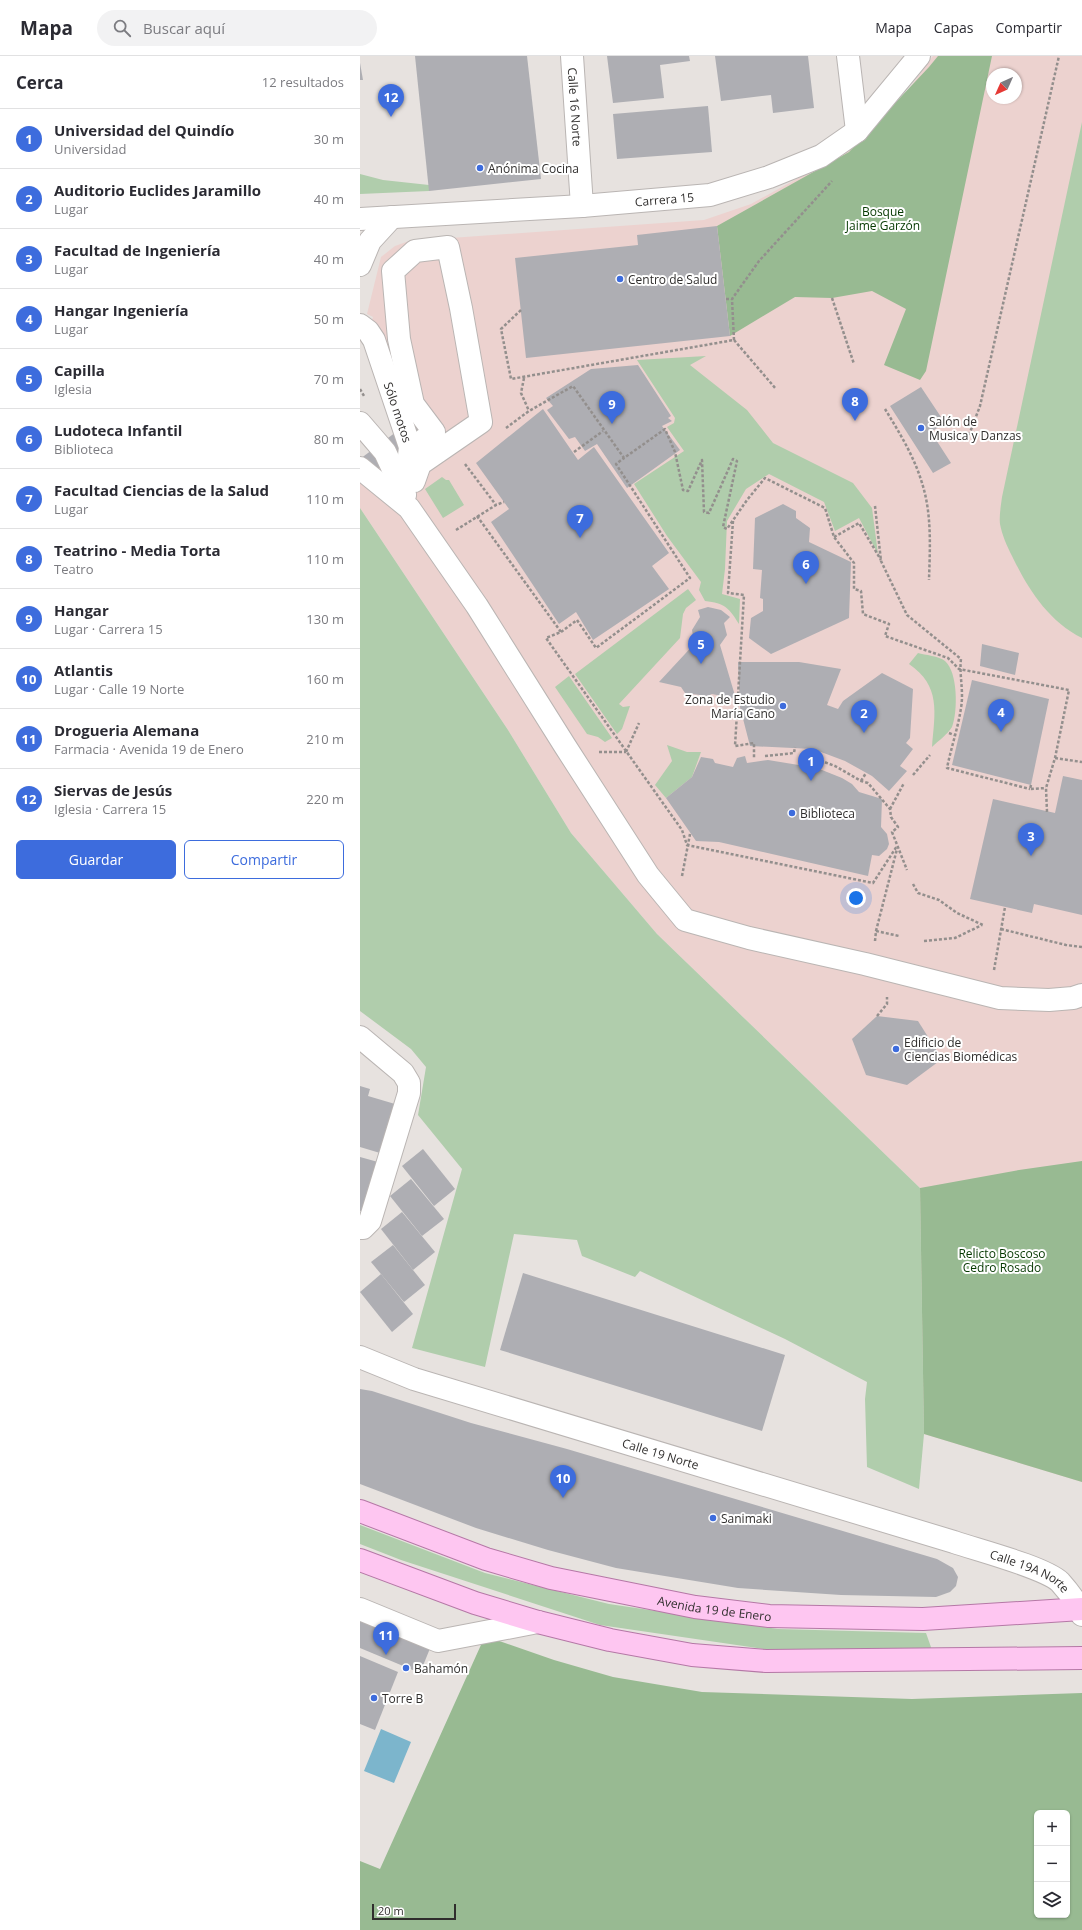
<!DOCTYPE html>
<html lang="es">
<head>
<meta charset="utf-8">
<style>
  :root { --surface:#fff; --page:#f2f2f3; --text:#2b2b33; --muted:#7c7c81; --line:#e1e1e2; --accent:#3d6cdd }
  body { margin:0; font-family:"Open Sans",sans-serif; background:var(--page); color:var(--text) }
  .controls { position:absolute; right:12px; bottom:12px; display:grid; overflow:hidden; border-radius:6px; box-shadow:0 1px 3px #0004 }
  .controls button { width:36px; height:36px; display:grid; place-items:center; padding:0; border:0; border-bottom:1px solid var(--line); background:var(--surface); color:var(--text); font:20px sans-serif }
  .compass { position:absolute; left:626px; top:12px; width:36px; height:36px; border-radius:50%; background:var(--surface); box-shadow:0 1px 3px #0004; rotate:225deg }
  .scale { position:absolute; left:12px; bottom:10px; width:84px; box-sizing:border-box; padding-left:4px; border:2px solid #302e2d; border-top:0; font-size:11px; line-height:14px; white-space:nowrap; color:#302e2d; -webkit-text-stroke:3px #fff; paint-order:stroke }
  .you { position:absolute; left:496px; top:842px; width:14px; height:14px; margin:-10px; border:3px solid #fff; border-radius:50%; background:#1a73e8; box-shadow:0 0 0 6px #1a73e833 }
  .badge { display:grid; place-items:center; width:26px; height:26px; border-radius:50%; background:var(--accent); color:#fff; font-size:13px; font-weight:700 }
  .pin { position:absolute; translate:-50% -33px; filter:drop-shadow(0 1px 2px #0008) }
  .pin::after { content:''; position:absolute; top:21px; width:14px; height:12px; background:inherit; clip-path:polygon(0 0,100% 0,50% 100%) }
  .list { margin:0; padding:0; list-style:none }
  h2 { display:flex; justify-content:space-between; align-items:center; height:52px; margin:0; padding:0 16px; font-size:17px }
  h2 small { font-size:13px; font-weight:400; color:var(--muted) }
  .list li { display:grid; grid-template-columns:26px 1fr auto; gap:12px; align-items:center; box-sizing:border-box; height:60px; padding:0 16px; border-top:1px solid var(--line) }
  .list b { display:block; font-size:15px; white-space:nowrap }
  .list p { margin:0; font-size:13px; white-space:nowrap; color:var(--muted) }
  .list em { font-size:13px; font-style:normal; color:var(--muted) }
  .actions { display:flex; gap:8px; padding:12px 16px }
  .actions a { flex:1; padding:9px 0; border:1px solid var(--accent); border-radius:6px; text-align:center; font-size:14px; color:var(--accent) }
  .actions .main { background:var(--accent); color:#fff }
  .icon { flex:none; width:22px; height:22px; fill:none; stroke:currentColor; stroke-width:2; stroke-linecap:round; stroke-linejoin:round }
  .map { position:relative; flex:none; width:722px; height:1874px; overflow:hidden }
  header { display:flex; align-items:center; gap:24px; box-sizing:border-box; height:56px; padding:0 20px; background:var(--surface); border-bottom:1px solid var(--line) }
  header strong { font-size:19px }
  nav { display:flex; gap:22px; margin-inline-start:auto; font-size:14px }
  .search { width:280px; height:36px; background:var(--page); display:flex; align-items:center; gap:10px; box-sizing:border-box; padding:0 14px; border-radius:22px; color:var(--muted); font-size:15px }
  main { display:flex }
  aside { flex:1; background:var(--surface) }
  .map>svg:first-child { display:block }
</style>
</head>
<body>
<header>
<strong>Mapa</strong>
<div class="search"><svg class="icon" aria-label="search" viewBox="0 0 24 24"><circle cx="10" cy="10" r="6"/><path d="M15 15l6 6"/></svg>Buscar aquí</div>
<nav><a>Mapa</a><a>Capas</a><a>Compartir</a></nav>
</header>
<main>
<aside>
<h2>Cerca<small>12 resultados</small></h2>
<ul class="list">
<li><span class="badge">1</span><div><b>Universidad del Quindío</b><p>Universidad</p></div><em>30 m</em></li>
<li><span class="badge">2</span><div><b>Auditorio Euclides Jaramillo</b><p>Lugar</p></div><em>40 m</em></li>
<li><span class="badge">3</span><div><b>Facultad de Ingeniería</b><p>Lugar</p></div><em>40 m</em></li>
<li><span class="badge">4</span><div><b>Hangar Ingeniería</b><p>Lugar</p></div><em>50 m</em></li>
<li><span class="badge">5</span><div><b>Capilla</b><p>Iglesia</p></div><em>70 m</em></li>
<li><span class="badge">6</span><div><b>Ludoteca Infantil</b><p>Biblioteca</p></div><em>80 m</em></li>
<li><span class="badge">7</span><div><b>Facultad Ciencias de la Salud</b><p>Lugar</p></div><em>110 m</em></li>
<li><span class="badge">8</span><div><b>Teatrino - Media Torta</b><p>Teatro</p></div><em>110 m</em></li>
<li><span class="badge">9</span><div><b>Hangar</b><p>Lugar · Carrera 15</p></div><em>130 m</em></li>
<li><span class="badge">10</span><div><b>Atlantis</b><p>Lugar · Calle 19 Norte</p></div><em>160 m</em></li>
<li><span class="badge">11</span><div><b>Drogueria Alemana</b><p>Farmacia · Avenida 19 de Enero</p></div><em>210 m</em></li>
<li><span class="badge">12</span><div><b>Siervas de Jesús</b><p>Iglesia · Carrera 15</p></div><em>220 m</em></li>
</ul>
<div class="actions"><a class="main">Guardar</a><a>Compartir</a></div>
</aside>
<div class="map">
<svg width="722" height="1874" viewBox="0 0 722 1874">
  <rect width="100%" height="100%" fill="#e7e2df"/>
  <path fill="#ecd2cf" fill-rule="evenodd" d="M573,0H722V1426L564,1378L560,1132L297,878L211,777L148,674L0,452V414L40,386L5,285L13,261L7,258L21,201L35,190L49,185L344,164L391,148L469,105L508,78L543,41ZM632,18H656V42H632Z"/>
  <g fill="#b0cdac">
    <path d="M722,66V582C688,565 668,533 652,500C647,490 642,479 640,468C639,460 641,449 642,441Z"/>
    <path d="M0,118L23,124L69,129V135L0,138Z"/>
    <path d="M346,300L330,309L387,354L413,387L493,427L512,452L518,498L499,462L475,475L464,446L409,418L386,433L367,465L365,513L362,538L380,543L379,568C369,552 365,547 345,545L339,534L341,526L307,480L274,428L324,395L307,371L314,367L315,362L277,304Z"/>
    <path d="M82,421L86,424H89L104,449L83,462L65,433Z"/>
    <path d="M0,452L148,674L211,777L297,878L560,1132L564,1378L559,1433L507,1411L505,1343L507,1326L425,1283L280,1215L275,1221L222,1200L217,1184L154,1178L125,1311L52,1292L102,1113L58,1059L66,1011L51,993L0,955Z"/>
    <path d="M328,533L336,544L326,552L323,558L320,582L259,648L263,651L270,650L262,673L257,678L215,618Z"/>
    <path d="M558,597C565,599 579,600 585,605C598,616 598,656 592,671C588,678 578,685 572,691C575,656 581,630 549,608Z"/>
    <path d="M209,620L252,682L245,686L238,681L227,678L195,631Z"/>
    <path d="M307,689L327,696H341L332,721L306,742L295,729L312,705Z"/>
    <path d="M0,1469L125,1517L249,1548L418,1573L566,1577L572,1594L417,1595L240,1569L41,1504L0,1488Z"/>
  </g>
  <g fill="#98ba92" fill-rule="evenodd">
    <path d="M578,0H632L566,315L560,324L524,309L546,253L512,235L472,242L435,241L370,280L357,170L489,96L569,11Z"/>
    <path d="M722,1105V1426L564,1378L560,1132L659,1114Z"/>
    <path d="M125,1580L194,1604L253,1621L342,1636L552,1643L722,1637V1874H0V1805L20,1813ZM677,1757H707V1859H677Z"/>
  </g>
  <path fill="#7cb5cc" d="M21,1673L51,1686L34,1727L4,1715Z"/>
  <g fill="#aeaeb3">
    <path d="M55,0H167L181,123L69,135Z"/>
    <path d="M247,0H329L330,5L300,9L304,42L253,47Z"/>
    <path d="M355,0H448L454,52L413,57L411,39L361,45Z"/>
    <path d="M0,7L3,24H0Z"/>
    <path d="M348,50L352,96L257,103L253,58Z"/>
    <path d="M357,170L370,280L166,302L155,202L278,189L277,179Z"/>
    <path d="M278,309L311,360L308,362L312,365L302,370L320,394L267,432L237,388L225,395L215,381L209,383L187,354L193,350L186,342L231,313Z"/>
    <path d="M561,331L585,367L571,376L591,407L573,417L530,350Z"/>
    <path d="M183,353L218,404L234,391L309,497L292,510L309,533L233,584L216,556L199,568L131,466L149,453L116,407Z"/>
    <path d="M52,364L63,378L0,427V403Z"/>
    <path d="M423,448L436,455V462L450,472L449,486L491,506L489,562L411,598L389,582L391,562L403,555V543L400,542L402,514L393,513L395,462Z"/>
    <path d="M348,551L361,554L370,561L364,567L367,579L360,589L376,643L352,638L347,640L325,637L321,631L299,626L337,585L333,580L332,574L340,561L338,554Z"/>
    <path d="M622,588L659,597L655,619L620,610Z"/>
    <path d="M378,606H439L481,613L467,649L478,653L483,645L522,617L553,633L550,682L546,687L553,693L540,710L547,715L529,735L512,720L485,705L453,693L390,690L380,651Z"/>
    <path d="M612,624L689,643L671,729L592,709Z"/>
    <path d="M385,700L387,707L408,704L457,712L482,722L492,728L499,736L522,743L521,771L527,778L529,788L527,793L519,800L512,799L508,820L359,786L336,785L306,742L332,721L341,701L353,703L355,707L373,711L377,702Z"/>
    <path d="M703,720L722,724V859L674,848L672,857L610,843L633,743L695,757Z"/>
    <path d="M517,960L558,965L582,1003L547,1029L506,1019L492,983Z"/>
    <path d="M0,1030L10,1033L8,1040L35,1048L20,1097L0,1091Z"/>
    <path d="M63,1093L95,1133L74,1150L42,1110Z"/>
    <path d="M0,1101L18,1106L2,1155H0Z"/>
    <path d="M51,1123L84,1163L62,1180L30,1140Z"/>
    <path d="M42,1156L75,1196L53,1214L21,1173Z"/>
    <path d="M33,1189L65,1229L44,1246L11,1206Z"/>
    <path d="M163,1217L425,1299L402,1375L140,1294Z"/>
    <path d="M21,1218L53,1258L32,1276L0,1236Z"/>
    <path d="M0,1333L12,1335L111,1367L207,1393L577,1503L593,1512L598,1521L596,1530L590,1536L576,1541L481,1539L378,1532L256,1512L188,1494L116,1472L0,1428Z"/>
    <path d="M0,1561L71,1590L60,1617L0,1592Z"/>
    <path d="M0,1600L38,1616L15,1674L0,1668Z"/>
  </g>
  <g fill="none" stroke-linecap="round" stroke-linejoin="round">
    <defs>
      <g id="minor">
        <path id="s1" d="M212,0L222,150"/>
        <path d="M488,0L497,75"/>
        <path id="s2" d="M0,163L222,150L350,139L409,121L461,100L497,75L559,0"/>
        <path d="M0,209L10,185L32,161"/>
        <path id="s3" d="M0,269L8,275L14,284L50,391L48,409"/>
        <path d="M0,367L25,396L45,439"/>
        <path d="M0,412L49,452L117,550L205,690L288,819L325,864L389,882L505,908L640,942L689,944L713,942L722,939"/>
        <path d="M48,425H54L60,408L57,389L74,376L53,348L39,283L33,215L55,195L88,191L101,252L121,366L60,408"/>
        <path d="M0,981L43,1017L49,1027V1037L10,1165L3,1172H0"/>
        <path id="s4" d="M0,1301L54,1323L594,1486C617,1494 684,1511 700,1526C708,1535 718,1548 722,1559"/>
        <path d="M0,1553L78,1585L178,1566"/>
      </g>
      <g id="major">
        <path id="s5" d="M0,1455L126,1503L191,1522L335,1551L409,1560L563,1563L722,1553"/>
        <path d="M0,1504L115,1547L178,1566L250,1584L332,1599L406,1605L722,1602"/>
      </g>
    </defs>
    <use href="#minor" stroke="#bab5b3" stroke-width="24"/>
    <use href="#major" stroke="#b578a6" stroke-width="24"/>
    <g stroke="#938f8d" stroke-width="2.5" stroke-dasharray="3 2" stroke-linecap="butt">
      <path d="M472,242L494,308"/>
      <path d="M366,243H372L399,205L472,125"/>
      <path d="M161,254L141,273L151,323L374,284L372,243"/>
      <path d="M374,284L416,333"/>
      <path d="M164,322L161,337L169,355"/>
      <path d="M0,333L4,340"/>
      <path d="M525,353C539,376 554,400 562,427C572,458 570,492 569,524"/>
      <path d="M146,372L169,355L213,330L264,402L305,373L315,396L323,434L328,435L342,404L344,456L349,457L373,403L377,405L363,471L367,473L387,444L405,422L465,452L474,481L494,507V533L501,535L503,558L529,568L525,580L588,602L599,613L709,634L695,702L686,732L687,756"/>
      <path d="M609,379L620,350L699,0"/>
      <path d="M214,396L243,375"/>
      <path d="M105,408L136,449"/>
      <path d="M515,450L521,505L547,559L601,603C599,619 604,635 601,652C598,672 591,692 587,712L670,733"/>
      <path d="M117,460L201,576L186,582L322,774L327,789L513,827L537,790"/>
      <path d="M373,465L368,537L384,539L375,690L394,687V702"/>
      <path d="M96,474L136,449L144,446"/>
      <path d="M474,481L499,467L521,504"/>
      <path d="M201,576L217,564L236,592L330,522L256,408L264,402"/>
      <path d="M589,677L594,679"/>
      <path d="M239,696H266"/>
      <path d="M266,696L279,667"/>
      <path d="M405,700L434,697L435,691"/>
      <path d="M451,701L475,710L501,725L508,727L530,753L531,761L538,771L532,776L547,814"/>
      <path d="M695,702L722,706"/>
      <path d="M553,719L570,699"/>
      <path d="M501,725L506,717"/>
      <path d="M671,729L670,733L686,732"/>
      <path d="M530,753L544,727"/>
      <path d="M322,820L330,778"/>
      <path d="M553,828L558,837L579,844L597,857L623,869"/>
      <path d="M641,873L706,889L722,891"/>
      <path d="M516,875L539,880"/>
      <path d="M515,885L516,875L537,793"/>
      <path d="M564,885L595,882L622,869"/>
      <path d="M634,914L645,851"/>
      <path d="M517,960L527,948V941"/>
    </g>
    <use href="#minor" stroke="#fff" stroke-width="22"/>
    <use href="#major" stroke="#fec6f1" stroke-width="22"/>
  </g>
  <g fill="#3d6cdd" stroke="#fff" stroke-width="1.5">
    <circle cx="120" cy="112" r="4"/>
    <circle cx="260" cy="223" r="4"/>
    <circle cx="561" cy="372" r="4"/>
    <circle cx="423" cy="650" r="4"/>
    <circle cx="432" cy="757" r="4"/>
    <circle cx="536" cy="993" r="4"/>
    <circle cx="353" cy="1462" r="4"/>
    <circle cx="46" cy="1612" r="4"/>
    <circle cx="14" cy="1642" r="4"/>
  </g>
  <g text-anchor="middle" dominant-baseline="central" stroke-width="4" stroke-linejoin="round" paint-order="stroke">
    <g font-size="12" fill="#302e2d" stroke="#fff">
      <text stroke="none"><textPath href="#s1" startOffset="51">Calle 16 Norte</textPath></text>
      <text stroke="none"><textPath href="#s2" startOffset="305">Carrera 15</textPath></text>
      <text stroke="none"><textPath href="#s3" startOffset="97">Sólo motos</textPath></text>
      <text stroke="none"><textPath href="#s4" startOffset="316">Calle 19 Norte</textPath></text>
      <text stroke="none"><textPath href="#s4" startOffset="704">Calle 19A Norte</textPath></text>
      <text stroke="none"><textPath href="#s5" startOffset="369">Avenida 19 de Enero</textPath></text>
    </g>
    <g font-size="12" fill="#302e2d" stroke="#fff" text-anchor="start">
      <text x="128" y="112">Anónima Cocina</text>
      <text x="268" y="223">Centro de Salud</text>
      <text x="569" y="365">Salón de<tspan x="569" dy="14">Musica y Danzas</tspan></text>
      <text x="415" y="643" text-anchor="end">Zona de Estudio<tspan x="415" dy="14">María Cano</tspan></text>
      <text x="440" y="757">Biblioteca</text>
      <text x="544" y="986">Edificio de<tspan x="544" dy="14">Ciencias Biomédicas</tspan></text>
      <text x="361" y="1462">Sanimaki</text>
      <text x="54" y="1612">Bahamón</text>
      <text x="22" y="1642">Torre B</text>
    </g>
    <g font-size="12" fill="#053800" stroke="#fff">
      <text x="523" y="155">Bosque<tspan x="523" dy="14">Jaime Garzón</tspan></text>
      <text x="642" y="1197">Relicto Boscoso<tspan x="642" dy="14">Cedro Rosado</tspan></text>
    </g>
  </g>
</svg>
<div class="controls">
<button>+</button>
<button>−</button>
<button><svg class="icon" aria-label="layers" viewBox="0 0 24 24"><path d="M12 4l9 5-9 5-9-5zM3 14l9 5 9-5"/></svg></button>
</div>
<svg class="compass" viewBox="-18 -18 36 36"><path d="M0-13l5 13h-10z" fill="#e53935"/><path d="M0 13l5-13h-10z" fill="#7c7c81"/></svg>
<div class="scale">20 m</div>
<div class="you"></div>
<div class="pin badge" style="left:451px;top:725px">1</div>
<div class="pin badge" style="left:504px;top:677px">2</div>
<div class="pin badge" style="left:671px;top:800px">3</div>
<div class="pin badge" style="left:641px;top:676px">4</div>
<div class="pin badge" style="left:341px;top:608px">5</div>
<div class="pin badge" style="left:446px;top:528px">6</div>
<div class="pin badge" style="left:220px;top:482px">7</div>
<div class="pin badge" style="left:495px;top:365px">8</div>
<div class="pin badge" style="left:252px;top:368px">9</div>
<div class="pin badge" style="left:203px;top:1442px">10</div>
<div class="pin badge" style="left:26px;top:1599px">11</div>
<div class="pin badge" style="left:31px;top:61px">12</div>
</div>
</main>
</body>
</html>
